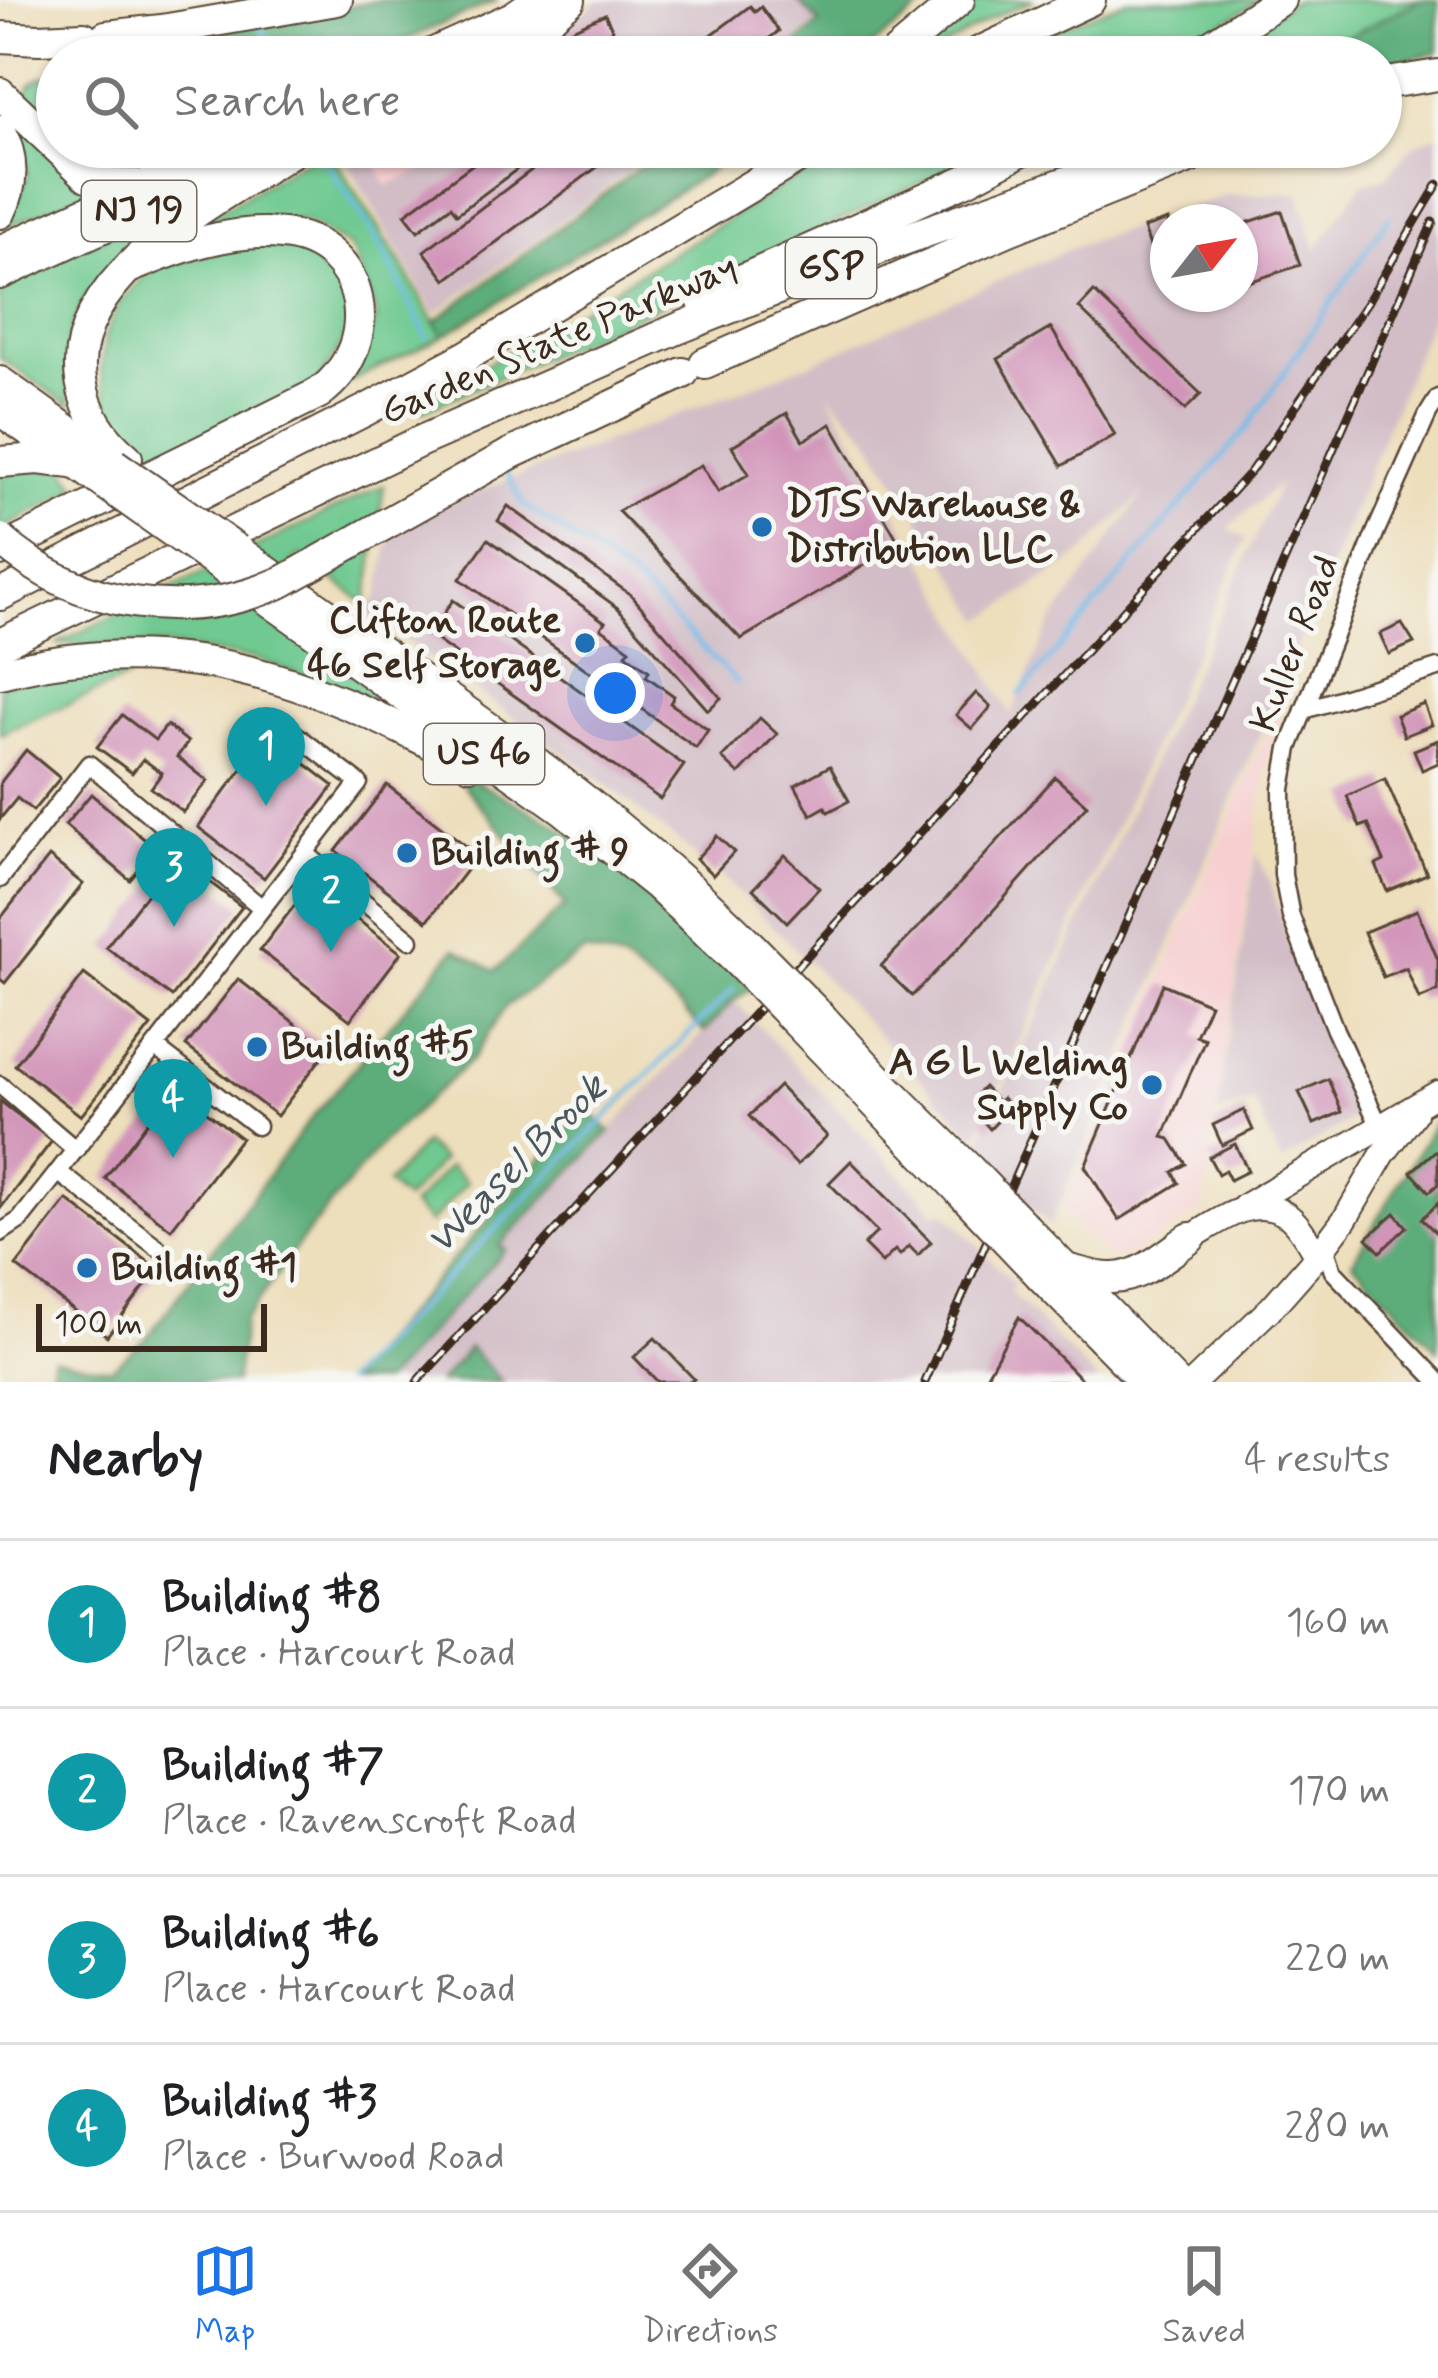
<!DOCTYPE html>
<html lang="en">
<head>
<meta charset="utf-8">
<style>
  :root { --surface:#fff; --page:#f2f2f2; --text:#202124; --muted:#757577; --line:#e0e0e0; --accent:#1a73e8 }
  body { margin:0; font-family:Mynerve,sans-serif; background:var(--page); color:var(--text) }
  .compass { position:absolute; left:1150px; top:204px; width:108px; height:108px; border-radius:50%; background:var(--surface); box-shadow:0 3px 9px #0004; rotate:59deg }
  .scale { position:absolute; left:36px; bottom:30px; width:231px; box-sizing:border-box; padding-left:12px; border:6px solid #3b2a1e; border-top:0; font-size:33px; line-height:42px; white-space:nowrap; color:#3b2a1e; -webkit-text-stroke:9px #f6f6f2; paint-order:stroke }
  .you { position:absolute; left:615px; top:693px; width:42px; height:42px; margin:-30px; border:9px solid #fff; border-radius:50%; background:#1a73e8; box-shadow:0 0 0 18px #1a73e833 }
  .badge { display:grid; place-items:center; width:78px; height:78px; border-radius:50%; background:var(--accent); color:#fff; font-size:39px; font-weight:700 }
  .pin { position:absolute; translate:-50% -99px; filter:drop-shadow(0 3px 6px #0008) }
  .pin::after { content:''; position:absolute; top:63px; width:42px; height:36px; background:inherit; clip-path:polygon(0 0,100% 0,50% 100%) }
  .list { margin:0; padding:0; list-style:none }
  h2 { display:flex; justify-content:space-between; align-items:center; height:156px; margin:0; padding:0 48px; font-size:51px }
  h2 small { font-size:39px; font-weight:400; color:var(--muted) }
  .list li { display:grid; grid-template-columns:78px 1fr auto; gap:36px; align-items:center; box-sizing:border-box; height:168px; padding:0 48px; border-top:3px solid var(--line) }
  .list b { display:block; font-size:45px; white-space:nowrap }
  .list p { margin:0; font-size:39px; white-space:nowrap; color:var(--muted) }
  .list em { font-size:39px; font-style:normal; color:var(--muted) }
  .icon { flex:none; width:66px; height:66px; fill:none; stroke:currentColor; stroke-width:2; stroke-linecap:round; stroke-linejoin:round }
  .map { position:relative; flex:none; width:1438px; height:1382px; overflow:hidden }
  .search { position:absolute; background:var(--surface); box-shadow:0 3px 9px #0004; left:36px; right:36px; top:36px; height:132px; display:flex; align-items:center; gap:30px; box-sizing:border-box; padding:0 42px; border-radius:66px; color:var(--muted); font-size:45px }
  .sheet { height:828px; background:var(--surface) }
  nav { display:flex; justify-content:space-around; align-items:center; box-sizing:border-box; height:168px; border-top:3px solid var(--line); background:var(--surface); font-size:33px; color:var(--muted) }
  nav a { display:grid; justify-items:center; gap:6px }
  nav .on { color:var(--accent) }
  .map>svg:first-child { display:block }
</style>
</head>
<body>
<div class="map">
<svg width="1438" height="1382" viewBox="0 0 1438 1382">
  <rect width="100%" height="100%" fill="#f6f6f2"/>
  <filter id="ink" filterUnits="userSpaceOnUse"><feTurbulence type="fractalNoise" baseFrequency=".00833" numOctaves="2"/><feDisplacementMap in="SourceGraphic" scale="24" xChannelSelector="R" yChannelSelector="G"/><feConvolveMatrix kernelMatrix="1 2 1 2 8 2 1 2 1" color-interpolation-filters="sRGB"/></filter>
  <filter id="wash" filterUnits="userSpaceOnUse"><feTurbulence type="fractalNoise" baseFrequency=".004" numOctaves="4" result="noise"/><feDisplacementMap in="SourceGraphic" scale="48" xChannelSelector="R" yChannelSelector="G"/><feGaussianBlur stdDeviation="2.7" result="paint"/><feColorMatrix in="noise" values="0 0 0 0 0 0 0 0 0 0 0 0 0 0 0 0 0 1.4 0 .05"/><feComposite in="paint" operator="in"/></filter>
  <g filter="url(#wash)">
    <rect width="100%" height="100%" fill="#eddebc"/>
    <g fill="#f7cfd1">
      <path d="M366,147H461L464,153L387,185Z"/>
      <path d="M1313,622L1285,693L1267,761L1202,1210L1133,1253L1110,1258L1062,1210Z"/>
    </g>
    <g fill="#d2bdc6" fill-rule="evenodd">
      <path d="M599,0H845L776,57H501L570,24Z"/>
      <path d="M1438,134V301L1304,631L1050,1226L976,1150L1280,483L1228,528L1246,539L976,1138L816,969L724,878L614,790L367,612L379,595L390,536L446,504L809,364L1075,247L1227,195L1299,193L1316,250L1363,183L1387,177L1413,145ZM1168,222H1240V294H1168ZM827,392L867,434L983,620L1080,555L1145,491L1050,625L1011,715Z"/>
      <path d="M338,147H366L387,185L463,153L461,147H661L435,314Z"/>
      <path d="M1256,853L1270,882L1288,944L1360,1108L1355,1117L1281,1162L1254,1100L1217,1115Z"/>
      <path d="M734,1000L939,1216L943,1209L1014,1284L1010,1292L1099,1382H502L469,1348L439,1382H384L505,1250L499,1246Z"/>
    </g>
    <g fill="#70c990" stroke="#567a57" stroke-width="3">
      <path d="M979,0H1034L996,16L926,57H907Z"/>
      <path d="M1128,0H1260L1167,57H1002L1057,28Z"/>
      <path d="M1294,0H1420L1319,52V57H1207Z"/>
      <path d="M57,74V137L27,103C24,81 38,77 57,74Z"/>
      <path d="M8,107L91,191L6,227L28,174Z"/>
      <path d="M66,147H200L122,179Z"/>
      <path d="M327,147L397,257L443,336L347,383L377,317L351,248L303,221L192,227Z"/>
      <path d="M847,147H997L643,313L423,411L418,403L543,332Z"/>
      <path d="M235,176C209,195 183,213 157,232C90,280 54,317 71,406L0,358V285Z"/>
      <path d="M269,239L312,251L340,280L354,323L318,383L179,452L155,454L110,415L101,373L105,335L121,300L153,268Z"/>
      <path d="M63,466L78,488L0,530V473Z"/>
      <path d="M384,485L367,604L299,555L255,607L414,715L256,659L168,646L56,644Z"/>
      <path d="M123,664L128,678L0,734V684Z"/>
      <path d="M424,1143L442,1160L405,1200L387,1184Z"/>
      <path d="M449,1166L467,1182L430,1223L412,1206Z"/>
    </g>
    <g fill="#5cad7a" stroke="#4c6c4c" stroke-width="3">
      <path d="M381,0H498L366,57H295L281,39L241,57H129L142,43Z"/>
      <path d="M797,0H932L858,57H782L820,23Z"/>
      <path d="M1420,0H1438V53L1381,64V57H1319L1318,52Z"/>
      <path d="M667,147H740L703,176L443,336L435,321Z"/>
      <path d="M447,766L557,825L646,888L752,988L734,1000L704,1032L677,1004L623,961L585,951L506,1006L472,1059L382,1143L303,1238L244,1321L235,1382H51L53,1358L111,1369L146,1339L306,1125L455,949L495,971L565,905Z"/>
      <path d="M586,1108L610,1131L499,1246L506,1249L384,1382H346Z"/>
      <path d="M1438,1118V1350L1352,1262Z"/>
      <path d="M469,1348L502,1382H439Z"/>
    </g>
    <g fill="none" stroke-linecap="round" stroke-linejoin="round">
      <g stroke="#71bbe9" stroke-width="4.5">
        <path d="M262,29L276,57"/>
        <path d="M322,156L380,244L427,337"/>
        <path d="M504,469L523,504L635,580L738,683"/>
        <path d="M1020,694L1246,429L1389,217"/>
        <path d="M344,1382L733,989"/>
      </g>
    </g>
    <g id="blocks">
      <g fill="#d295b9">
        <path d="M750,6L755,12L761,7L779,31L744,57H682Z"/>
        <path d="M605,14L622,50L605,57H511Z"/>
        <path d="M496,147H547L457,214L451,206L418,231L405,214Z"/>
        <path d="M562,147H624L446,280L424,251Z"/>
        <path d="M1282,211L1300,265L1240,285V225Z"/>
        <path d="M1168,220V240L1150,246L1144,228Z"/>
        <path d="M1094,292L1201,394L1185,410L1079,308Z"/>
        <path d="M1051,328L1115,435L1062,466L998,359Z"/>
        <path d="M787,413L803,441L831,424L900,544L741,639L618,511L701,465L718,492L749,474L732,446Z"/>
        <path d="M508,506L631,595L721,698L708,710L618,608L498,521Z"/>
        <path d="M488,539L605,622L601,628L630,649L626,654L649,671L646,676L674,696L670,703L708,730L696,748L460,579Z"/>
        <path d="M453,600L684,765L660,799L429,635Z"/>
        <path d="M1402,624L1414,643L1389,654L1380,634Z"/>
        <path d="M976,693L991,707L972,729L956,715Z"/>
        <path d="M1424,704L1432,725L1404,736L1396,715Z"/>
        <path d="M122,715L155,740L167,725L188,742L177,757L208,781L183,812L151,788L162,773L143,759L132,773L97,747Z"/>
        <path d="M760,718L777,734L739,774L722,758Z"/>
        <path d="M268,735L334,786L264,878L198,827Z"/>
        <path d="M1438,740V763L1422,770L1414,750Z"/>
        <path d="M26,750L60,778L33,811L17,798L0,819V783Z"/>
        <path d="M830,766L849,801L828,812L825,807L811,815L795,785Z"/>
        <path d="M1055,777L1087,805L975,931L912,996L881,966L944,901Z"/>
        <path d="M1385,779L1427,874L1387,891L1376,865L1384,861L1368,824L1360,827L1347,796Z"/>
        <path d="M387,785L478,855L427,921L336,851Z"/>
        <path d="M91,794L156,849L130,880L65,825Z"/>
        <path d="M717,836L734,852L713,875L696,859Z"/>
        <path d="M785,855L819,888L787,922L753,889Z"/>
        <path d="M176,856L242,907L172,997L106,947Z"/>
        <path d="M49,857L83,884L5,983L0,979V919Z"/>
        <path d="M311,884L401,953L350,1020L260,950Z"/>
        <path d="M1417,910L1438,960V991L1419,999L1406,968L1383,977L1364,932Z"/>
        <path d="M84,974L151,1026L81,1116L15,1065Z"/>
        <path d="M238,979L328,1049L277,1116L186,1046Z"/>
        <path d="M1163,984L1210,1004L1196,1036L1205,1039L1163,1137L1170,1139L1186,1164L1173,1172L1179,1183L1119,1220L1085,1166Z"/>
        <path d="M1328,1079L1342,1112L1314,1124L1299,1092Z"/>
        <path d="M779,1086L827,1136L797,1165L749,1116Z"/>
        <path d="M174,1087L241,1138L171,1229L105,1178Z"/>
        <path d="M984,1087L998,1102L1002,1098L1011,1107L990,1129L982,1120L993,1108L978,1093Z"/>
        <path d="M0,1101L52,1141L0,1209Z"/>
        <path d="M1244,1110L1253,1130L1222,1145L1213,1125Z"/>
        <path d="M1235,1144L1248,1171L1230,1180L1225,1170L1218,1174L1209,1157Z"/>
        <path d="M1435,1151L1438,1154V1184L1429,1192L1411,1172Z"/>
        <path d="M851,1161L931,1242L918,1255L909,1246L900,1255L895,1250L882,1263L864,1245L877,1232L829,1183Z"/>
        <path d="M67,1200L158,1269L107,1336L16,1266Z"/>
        <path d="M1438,1203V1235L1422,1219Z"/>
        <path d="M1395,1213L1407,1227L1380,1252L1367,1238Z"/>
        <path d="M1019,1317L1084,1382H983Z"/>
        <path d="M655,1338L694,1379L690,1382H658L634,1357Z"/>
      </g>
    </g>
  </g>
  <g filter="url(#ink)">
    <use href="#blocks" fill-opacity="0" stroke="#564536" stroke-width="3"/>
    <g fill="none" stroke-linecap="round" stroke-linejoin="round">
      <defs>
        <g id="street">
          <path d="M1304,710L1438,668"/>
          <path d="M305,853L410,940"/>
          <path d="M0,879L89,764L262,908"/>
          <path d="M155,1047L257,1126"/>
          <path d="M0,1085L76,1150"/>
          <path d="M1380,1127L1335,1030L1291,917L1283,875L1282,789L1289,748L1376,531L1428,414L1438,398"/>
          <path d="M58,1172L157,1247"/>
          <path d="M0,1233L20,1220L58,1172L359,783L286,727"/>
          <path d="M1325,1246L1333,1271L1438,1381"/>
        </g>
        <g id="secondary">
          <path d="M1245,1206L1438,1093"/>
          <path d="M1317,1256L1345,1219L1383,1154L1414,1114"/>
        </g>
        <path id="primary" d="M1190,1238C1220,1221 1254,1192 1288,1216C1301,1226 1309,1243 1317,1256L1272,1307L1194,1382"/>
        <g id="highway">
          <path d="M522,33L551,16L570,0"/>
          <path d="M106,36L162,30L337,0"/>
          <path d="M0,37L39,39L84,37"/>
          <path d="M425,57L513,17L538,0"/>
          <path d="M891,57L959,0"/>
          <path d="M969,57L1090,0"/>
          <path d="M1193,57L1280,0"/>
          <path d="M1381,84L1438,75"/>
          <path d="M0,93L87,176L110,184L139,185"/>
          <path d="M0,130C14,158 14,185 0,213"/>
          <path d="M0,251L201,160"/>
          <path d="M0,274L246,162"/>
          <path d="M701,298L966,180L1028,147"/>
          <path d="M705,363L1009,230L1217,147"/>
          <path d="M0,382L114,464"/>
          <path d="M0,410L91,474"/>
          <path d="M510,454L683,373"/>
          <path d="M127,458C102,437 86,413 81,380C65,274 226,195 299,147"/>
          <path d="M0,462L38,459L72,463"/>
          <path d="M237,550C413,677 601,794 754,949"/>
          <path d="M0,551L319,393C385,345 367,243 283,234C230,228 177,248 129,268"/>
          <path d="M215,562L564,810L656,884L740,964"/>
          <path d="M0,595L366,410L465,357L816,147"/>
          <path d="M0,644L421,441L677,329L883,247L1165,147"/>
          <path d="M0,673C140,637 258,661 387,722C415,736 443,748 470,764"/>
          <path d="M824,1020L887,1088L969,1169"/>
          <path d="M809,1035L960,1191"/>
          <path d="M1051,1254L1175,1382"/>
          <path d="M1065,1269C1080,1272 1097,1279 1113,1278C1141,1278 1168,1253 1190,1238"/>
          <path d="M1041,1276L1145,1382"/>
        </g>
      </defs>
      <use href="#street" stroke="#564536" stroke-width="21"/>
      <use href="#secondary" stroke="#564536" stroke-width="28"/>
      <use href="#primary" stroke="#564536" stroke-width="28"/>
      <use href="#highway" stroke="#564536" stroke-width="34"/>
      <use href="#street" stroke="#fff" stroke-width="16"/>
      <use href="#secondary" stroke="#fff" stroke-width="24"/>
      <use href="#primary" stroke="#fff" stroke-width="24"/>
      <use href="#highway" stroke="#fff" stroke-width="30"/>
      <defs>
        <g id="rail">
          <path d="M417,1382L1251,471L1368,301L1438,184"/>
          <path d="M925,1382L1433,222"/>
        </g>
      </defs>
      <use href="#rail" stroke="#3b2a1e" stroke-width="9"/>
      <use href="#rail" stroke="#f6f6f2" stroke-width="4.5" stroke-dasharray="14" stroke-linecap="butt"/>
      <defs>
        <g id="highway-bridge">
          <path d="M114,464L237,550"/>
          <path d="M91,474L215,562"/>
          <path d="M0,539C78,609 189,624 284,581L510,454"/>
          <path d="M754,949L824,1020"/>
          <path d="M740,964L809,1035"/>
          <path d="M969,1169L1051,1254"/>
          <path d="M960,1191L1041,1276"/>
        </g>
      </defs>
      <use href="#highway-bridge" stroke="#564536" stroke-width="34" stroke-linecap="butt"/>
      <use href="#highway-bridge" stroke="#fff" stroke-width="30"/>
    </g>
  </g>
  <g fill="#1f6fb2" stroke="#f6f6f2" stroke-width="4.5">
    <circle cx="762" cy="527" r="12"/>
    <circle cx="585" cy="643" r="12"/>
    <circle cx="407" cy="853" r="12"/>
    <circle cx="257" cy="1047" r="12"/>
    <circle cx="1152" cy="1085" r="12"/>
    <circle cx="87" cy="1268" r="12"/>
  </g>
  <g text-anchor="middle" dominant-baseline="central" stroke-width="10" stroke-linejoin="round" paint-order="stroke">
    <g fill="#f6f6f2" stroke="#73675e" stroke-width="3">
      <rect x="82" y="181" width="114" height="60" rx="9"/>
      <rect x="786" y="238" width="90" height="60" rx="9"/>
      <rect x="424" y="724" width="120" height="60" rx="9"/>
    </g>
    <g font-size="36" font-weight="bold" fill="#3b2a1e">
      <text x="139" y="211">NJ 19</text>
      <text x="831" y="268">GSP</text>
      <text x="484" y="754">US 46</text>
    </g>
    <g font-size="39" fill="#3b2a1e" stroke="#f6f6f2">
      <text transform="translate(559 340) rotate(-23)">Garden State Parkway</text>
      <text transform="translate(1296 644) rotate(-69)">Kuller Road</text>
    </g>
    <g font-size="39" font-weight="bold" fill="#3b2a1e" stroke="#f6f6f2" text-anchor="start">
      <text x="786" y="505">DTS Warehouse &amp;<tspan x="786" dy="45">Distribution LLC</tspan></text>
      <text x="561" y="621" text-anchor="end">Clifton Route<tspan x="561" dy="45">46 Self Storage</tspan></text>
      <text x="431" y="853">Building # 9</text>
      <text x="281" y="1047">Building #5</text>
      <text x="1128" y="1063" text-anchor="end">A G L Welding<tspan x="1128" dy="45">Supply Co</tspan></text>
      <text x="111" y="1268">Building #1</text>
    </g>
    <g font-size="42" font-style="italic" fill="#4b565b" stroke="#f6f6f2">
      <text transform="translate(517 1165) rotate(-45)">Weasel Brook</text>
    </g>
  </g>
</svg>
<svg class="compass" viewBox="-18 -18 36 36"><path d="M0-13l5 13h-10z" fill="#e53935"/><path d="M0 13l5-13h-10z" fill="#757577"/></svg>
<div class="scale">100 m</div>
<div class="you"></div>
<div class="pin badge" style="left:266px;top:806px;background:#0f9aa8">1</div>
<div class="pin badge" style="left:331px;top:952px;background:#0f9aa8">2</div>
<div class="pin badge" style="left:174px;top:927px;background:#0f9aa8">3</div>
<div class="pin badge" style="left:173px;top:1158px;background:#0f9aa8">4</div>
<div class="search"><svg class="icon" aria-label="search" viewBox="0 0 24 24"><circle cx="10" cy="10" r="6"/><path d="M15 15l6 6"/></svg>Search here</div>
</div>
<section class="sheet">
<h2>Nearby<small>4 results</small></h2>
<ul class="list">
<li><span class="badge" style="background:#0f9aa8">1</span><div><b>Building #8</b><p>Place · Harcourt Road</p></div><em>160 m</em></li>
<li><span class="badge" style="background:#0f9aa8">2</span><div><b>Building #7</b><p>Place · Ravenscroft Road</p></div><em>170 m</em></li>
<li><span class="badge" style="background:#0f9aa8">3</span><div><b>Building #6</b><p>Place · Harcourt Road</p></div><em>220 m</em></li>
<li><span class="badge" style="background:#0f9aa8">4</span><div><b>Building #3</b><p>Place · Burwood Road</p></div><em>280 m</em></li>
</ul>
</section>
<nav>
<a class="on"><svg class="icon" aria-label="map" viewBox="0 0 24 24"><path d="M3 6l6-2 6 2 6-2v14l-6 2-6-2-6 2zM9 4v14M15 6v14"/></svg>Map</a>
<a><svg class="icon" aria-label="directions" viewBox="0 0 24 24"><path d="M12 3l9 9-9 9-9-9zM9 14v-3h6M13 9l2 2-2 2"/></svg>Directions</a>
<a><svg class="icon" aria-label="saved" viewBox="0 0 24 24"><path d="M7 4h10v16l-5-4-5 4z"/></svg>Saved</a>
</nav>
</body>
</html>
